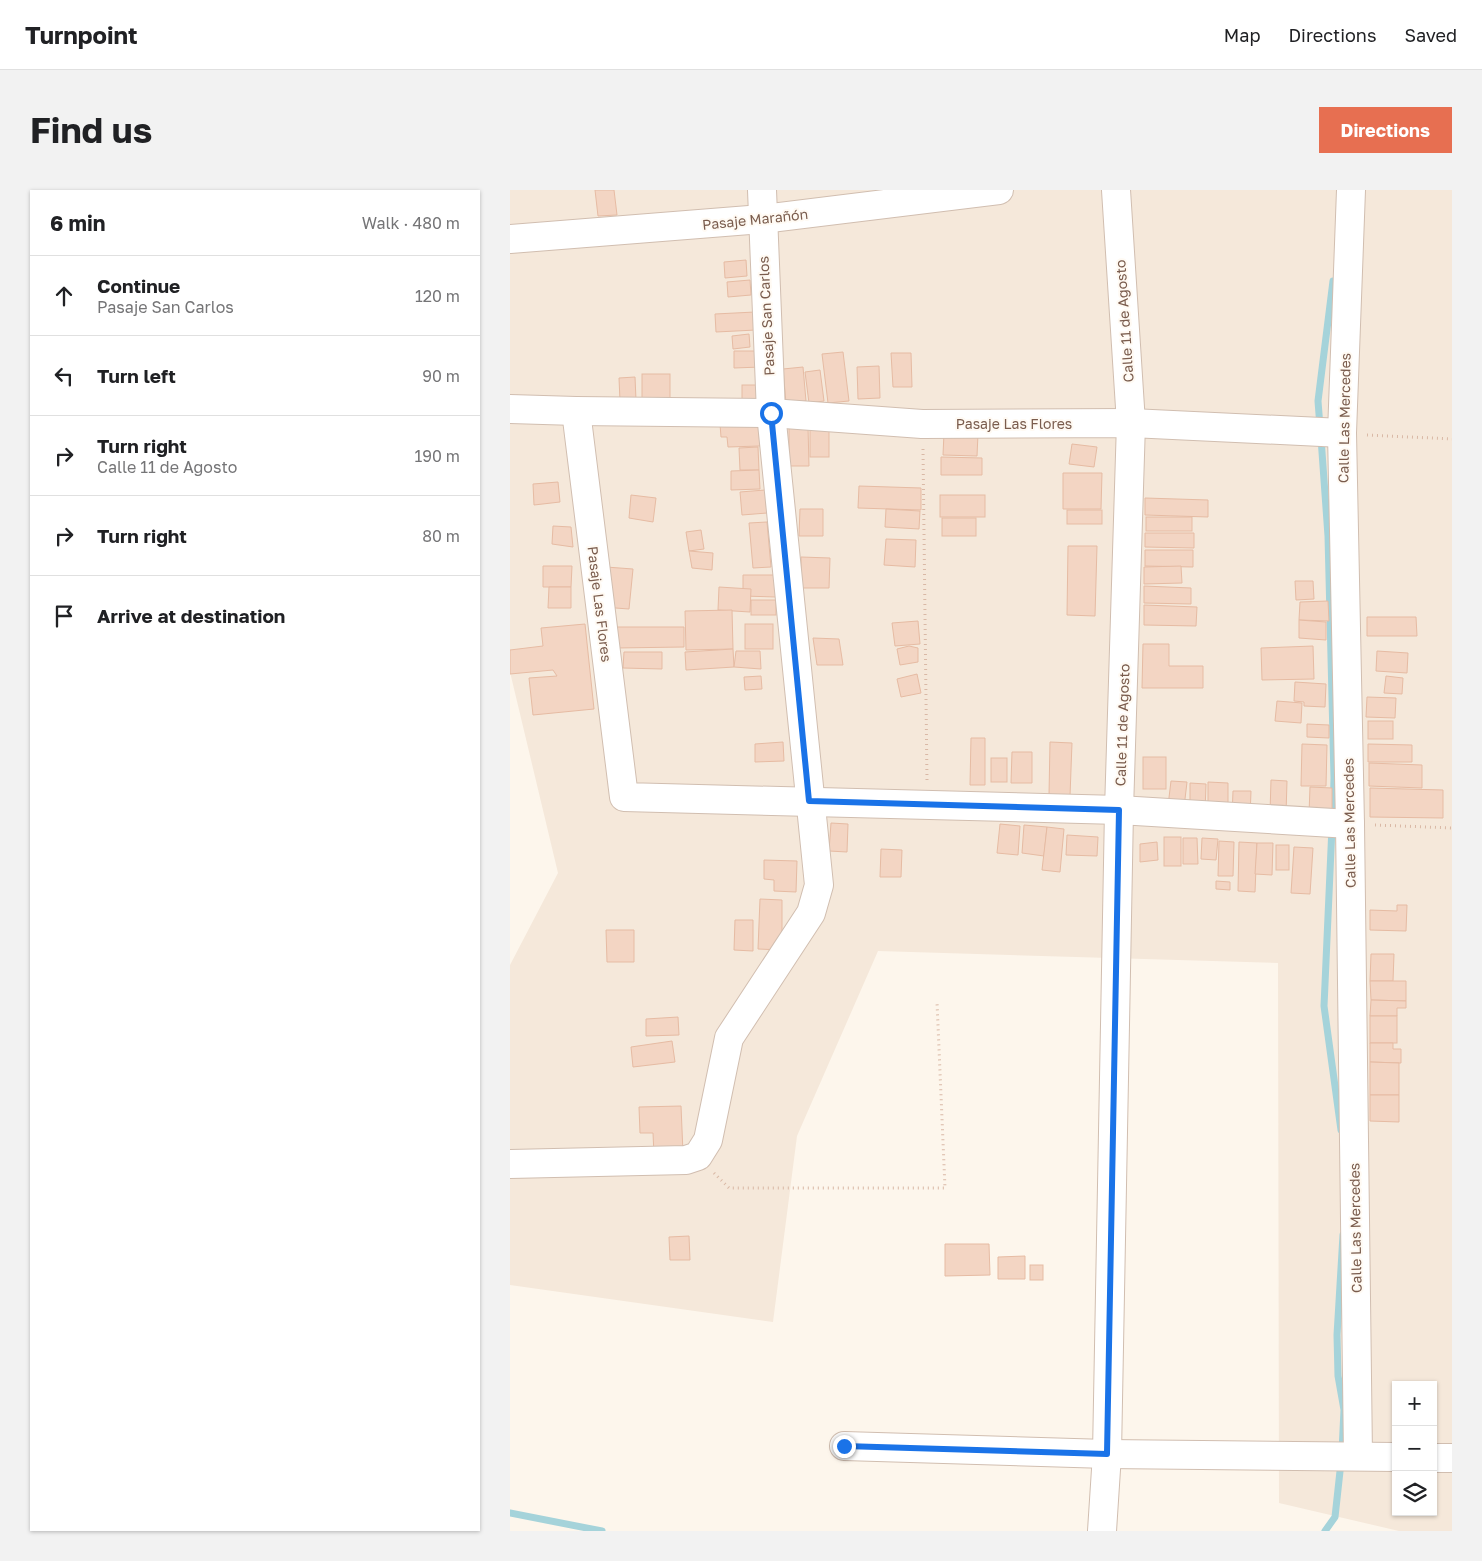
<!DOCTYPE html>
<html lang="en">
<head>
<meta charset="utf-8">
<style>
  :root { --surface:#fff; --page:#f2f2f2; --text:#202124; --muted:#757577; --line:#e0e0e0; --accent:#e76f51 }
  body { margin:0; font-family:"Golos Text",sans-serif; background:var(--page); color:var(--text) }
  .controls { position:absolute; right:15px; bottom:15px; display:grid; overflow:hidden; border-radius:0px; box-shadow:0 1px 4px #0004 }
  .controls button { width:45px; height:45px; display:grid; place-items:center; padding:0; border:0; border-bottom:1px solid var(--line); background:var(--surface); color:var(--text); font:25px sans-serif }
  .stop { position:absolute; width:15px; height:15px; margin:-11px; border:4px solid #1a73e8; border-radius:50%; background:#fff }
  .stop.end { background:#1a73e8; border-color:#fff; box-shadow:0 1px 5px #0008 }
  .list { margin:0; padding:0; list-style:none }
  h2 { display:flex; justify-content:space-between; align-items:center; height:65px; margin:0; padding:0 20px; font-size:21px }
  h2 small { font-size:16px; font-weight:400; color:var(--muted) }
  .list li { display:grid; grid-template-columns:32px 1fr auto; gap:15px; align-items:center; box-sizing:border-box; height:80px; padding:0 20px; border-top:1px solid var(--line) }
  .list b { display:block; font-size:19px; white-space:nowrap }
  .list p { margin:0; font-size:16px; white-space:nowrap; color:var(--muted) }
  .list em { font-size:16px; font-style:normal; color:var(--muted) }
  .icon { flex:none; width:28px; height:28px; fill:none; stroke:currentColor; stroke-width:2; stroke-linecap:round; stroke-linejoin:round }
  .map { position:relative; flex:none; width:942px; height:1341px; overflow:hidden; border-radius:0px }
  header { display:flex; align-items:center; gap:30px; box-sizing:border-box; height:70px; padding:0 25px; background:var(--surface); border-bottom:1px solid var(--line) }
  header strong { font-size:24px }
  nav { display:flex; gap:28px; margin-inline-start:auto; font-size:18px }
  .intro { display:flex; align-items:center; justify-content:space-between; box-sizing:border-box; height:120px; padding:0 30px }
  h1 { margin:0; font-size:35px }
  .button { padding:12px 22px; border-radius:0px; background:var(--accent); color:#fff; font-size:18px; font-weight:700 }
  main { display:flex; gap:30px; padding:0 30px }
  aside { flex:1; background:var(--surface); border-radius:0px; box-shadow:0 1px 4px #0004 }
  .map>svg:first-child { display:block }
</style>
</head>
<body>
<header>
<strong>Turnpoint</strong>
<nav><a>Map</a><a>Directions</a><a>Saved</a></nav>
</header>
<div class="intro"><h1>Find us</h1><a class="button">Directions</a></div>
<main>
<aside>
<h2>6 min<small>Walk · 480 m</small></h2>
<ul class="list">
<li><svg class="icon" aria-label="ahead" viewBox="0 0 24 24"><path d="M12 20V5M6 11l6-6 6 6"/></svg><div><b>Continue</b><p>Pasaje San Carlos</p></div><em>120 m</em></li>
<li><svg class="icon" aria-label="left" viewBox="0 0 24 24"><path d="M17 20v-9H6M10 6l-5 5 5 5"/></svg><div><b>Turn left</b></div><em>90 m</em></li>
<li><svg class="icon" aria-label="right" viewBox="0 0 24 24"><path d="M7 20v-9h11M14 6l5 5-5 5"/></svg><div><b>Turn right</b><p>Calle 11 de Agosto</p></div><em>190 m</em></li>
<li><svg class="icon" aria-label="right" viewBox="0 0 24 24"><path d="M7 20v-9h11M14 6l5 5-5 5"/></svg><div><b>Turn right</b></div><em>80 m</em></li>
<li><svg class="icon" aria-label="arrive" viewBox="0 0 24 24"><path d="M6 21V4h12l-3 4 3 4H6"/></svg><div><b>Arrive at destination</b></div></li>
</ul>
</aside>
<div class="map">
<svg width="942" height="1341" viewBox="0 0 942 1341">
  <rect width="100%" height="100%" fill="#fdf6ec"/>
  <path fill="#f5e8da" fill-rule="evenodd" d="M0,0H942V1341H889L769,1313L768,773L368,761L287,946L263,1132L0,1095V775L48,683L0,482ZM886,1195H923V1322H886Z"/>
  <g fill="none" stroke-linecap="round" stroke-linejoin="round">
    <g stroke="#a5d3da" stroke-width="7">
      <path d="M810,237L808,211L823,91"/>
      <path d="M811,248L818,346L824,588L823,626"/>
      <path d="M822,637L814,816L831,940"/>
      <path d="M832,1261L834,1220L828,1186L827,1145L833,1045"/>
      <path d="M0,1323L92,1341"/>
      <path d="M815,1341L825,1327L831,1272"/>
    </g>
  </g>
  <g fill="#f3d5c3" stroke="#e6bba3">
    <path d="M85,0H104L107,25L88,26Z"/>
    <path d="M236,70L237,86L215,88L214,72Z"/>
    <path d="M240,90L241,105L218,107L217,92Z"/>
    <path d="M245,122L246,140L206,142L205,124Z"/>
    <path d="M239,144L240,157L223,159L222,146Z"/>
    <path d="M224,161H251V177L224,178Z"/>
    <path d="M333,162L339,211L318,213L312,164Z"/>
    <path d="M381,163H401L402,197H383Z"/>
    <path d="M369,176L370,208L348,209L347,177Z"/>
    <path d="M293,177L296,211L276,213L273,179Z"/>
    <path d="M310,180L314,211L299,213L295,182Z"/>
    <rect x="132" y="184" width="28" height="24"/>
    <path d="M125,187L126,210L110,211L109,188Z"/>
    <rect x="232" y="195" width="23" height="15"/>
    <path d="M248,232L250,256L218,257L217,247H211L210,234Z"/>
    <path d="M298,237L299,276H279V238Z"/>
    <rect x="300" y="238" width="19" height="29"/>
    <path d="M434,243L468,244L467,266L433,265Z"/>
    <path d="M562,254L587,257L584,277L559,274Z"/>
    <path d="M248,257L249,280H230L229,258Z"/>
    <path d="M431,267L472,268V285H431Z"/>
    <path d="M249,280L250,299L221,300V281Z"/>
    <path d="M553,283H592L591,319H553Z"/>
    <path d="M48,292L50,312L24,315L23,294Z"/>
    <path d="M349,296L411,298V320L348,318Z"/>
    <path d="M255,300L257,323L232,325L230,302Z"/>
    <path d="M121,305L146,308L143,332L119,328Z"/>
    <rect x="430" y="305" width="45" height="22"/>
    <path d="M635,308L698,310V327L635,325Z"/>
    <path d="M290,319H313V346H289Z"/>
    <path d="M376,319L410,321L409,339L375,337Z"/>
    <rect x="557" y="320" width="35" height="14"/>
    <rect x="636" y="327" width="46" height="14"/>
    <rect x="432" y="328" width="34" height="18"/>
    <path d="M257,332L261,377L243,378L239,333Z"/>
    <path d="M43,336L61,337L63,357L42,354Z"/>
    <path d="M191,340L194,359L179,361L176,342Z"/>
    <path d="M635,343H684V358L635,357Z"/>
    <path d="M376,349L406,350L405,377L374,375Z"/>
    <path d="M558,356H587L585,426L557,425Z"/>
    <path d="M635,360H683V377L635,376Z"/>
    <path d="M179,361L203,363L202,380L182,378Z"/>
    <path d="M291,367L320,368L319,398H291Z"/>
    <path d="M33,376H62L61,397H33Z"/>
    <path d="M671,376L672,393L634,394V377Z"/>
    <path d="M96,377L123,379L119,419L92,417Z"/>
    <path d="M233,385H266V407L233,406Z"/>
    <path d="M785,391H803L804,409L786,410Z"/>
    <path d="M634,396L681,398V414L634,413Z"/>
    <path d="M39,397H61V418H38Z"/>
    <path d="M209,397L241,399L240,422L208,420Z"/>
    <rect x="241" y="410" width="25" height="15"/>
    <path d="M818,411L819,431L789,430L790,412Z"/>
    <path d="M634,415L687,417L686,436L634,435Z"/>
    <path d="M222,420L223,459L176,460L175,421Z"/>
    <path d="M857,427H906L907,446H857Z"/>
    <path d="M789,430L816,432V450L789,448Z"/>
    <path d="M408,431L410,454L385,456L382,433Z"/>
    <path d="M75,434L84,519L23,525L19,488L47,486L43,480L0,484V460L33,456L31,438Z"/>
    <rect x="235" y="434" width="28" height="25"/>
    <path d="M106,437H174V457L106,458Z"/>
    <path d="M303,448L329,449L333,475H307Z"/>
    <path d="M633,454H659V476H693V498H632Z"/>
    <path d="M399,456L408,458V472L390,475L387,459Z"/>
    <path d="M803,456L804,489L752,490L751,458Z"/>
    <path d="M223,459L224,477L176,480L175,462Z"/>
    <path d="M226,461H250L251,479L224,477Z"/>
    <path d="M867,461L898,463L897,483L866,481Z"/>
    <path d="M114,462H152V479L113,478Z"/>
    <path d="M407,484L411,503L391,507L387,489Z"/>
    <path d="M251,486L252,499L235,500L234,487Z"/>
    <path d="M876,486L893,488L892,504L874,503Z"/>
    <path d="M785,492L816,494L815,517L794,516V512L784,511Z"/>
    <path d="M857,507L886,508L885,528L856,527Z"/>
    <path d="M767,511L792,513L791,533L765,531Z"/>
    <rect x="858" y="531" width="25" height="18"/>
    <path d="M797,534L819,535V548L797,547Z"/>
    <path d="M461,548H475V595H460Z"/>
    <path d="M273,552L274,571L245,572V554Z"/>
    <path d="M540,552L562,553L560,606L539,605Z"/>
    <path d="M792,554L817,555L816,596H791Z"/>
    <path d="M858,554L902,555V572H858Z"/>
    <path d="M502,562H522V593H501Z"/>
    <rect x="633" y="567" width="23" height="32"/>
    <rect x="481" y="568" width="16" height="24"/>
    <path d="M859,573L912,575V598L859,596Z"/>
    <path d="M761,590L777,591L776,624L760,623Z"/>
    <path d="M661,591L677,592L673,626L657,624Z"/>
    <path d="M698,592L718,593V628H698Z"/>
    <path d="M680,593L696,594L695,622H680Z"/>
    <path d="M800,597L822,598V624H799Z"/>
    <path d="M860,598L933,600V628L860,627Z"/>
    <path d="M723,601H741L740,627L722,626Z"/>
    <path d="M321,633L338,634L337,662L319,661Z"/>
    <path d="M490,634L510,636L508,665L487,663Z"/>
    <path d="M514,635L537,637L534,666L512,663Z"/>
    <path d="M537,637L554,639L550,682L532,680Z"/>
    <path d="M557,645L588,647L587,666L556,665Z"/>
    <rect x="654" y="647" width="17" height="29"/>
    <path d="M673,648H687L688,674H673Z"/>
    <path d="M692,648L708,649L706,670L691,669Z"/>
    <path d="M709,651L724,652L723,686H708Z"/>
    <path d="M647,652L648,670L630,672V654Z"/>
    <path d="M729,652L747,653L745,702L728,701Z"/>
    <path d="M747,653H763L762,685L745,684Z"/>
    <rect x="766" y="655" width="13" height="25"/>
    <path d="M784,657L803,658L800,704L781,703Z"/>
    <path d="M371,659L392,660L391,687H370Z"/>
    <path d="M254,670L287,671L286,702L264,701V690L254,689Z"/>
    <path d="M706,691L720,692V700L706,699Z"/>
    <path d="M250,709L272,710V760L248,759Z"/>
    <path d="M887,715H897L896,741L860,740V720L887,721Z"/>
    <path d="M225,730H243V761L224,760Z"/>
    <path d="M96,740H124V772H97Z"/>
    <path d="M861,764H884L883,791H860Z"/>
    <path d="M860,791H896V811L861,810Z"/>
    <path d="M861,810L896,811V818H887V826H860Z"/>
    <rect x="860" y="826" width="27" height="27"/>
    <path d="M168,827L169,845L136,846V829Z"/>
    <path d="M162,851L165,872L123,877L121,857Z"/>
    <path d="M860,853H883V859H891V873L860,872Z"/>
    <path d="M860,872L889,873V905H860Z"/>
    <path d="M860,905H889V932L860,931Z"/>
    <path d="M171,916L173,963L144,965L143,943H130L129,917Z"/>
    <path d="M179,1046L180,1070H160L159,1047Z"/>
    <path d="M435,1054H479L480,1085L435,1086Z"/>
    <path d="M515,1066V1089H488V1067Z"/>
    <rect x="520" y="1075" width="13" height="15"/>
  </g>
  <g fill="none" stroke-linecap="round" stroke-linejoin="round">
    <defs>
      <g id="minor">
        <path d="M841,0L832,243L840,634L848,1266"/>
        <path d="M0,49L252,29L489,0"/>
        <path d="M0,219L66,221L261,223L412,234L621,233L832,243"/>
        <path d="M66,221L114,607L609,620L840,634"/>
        <path d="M0,974L176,970L188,966L198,950L219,848L301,723L309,695L261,223L252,0"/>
        <path d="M334,1256L597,1264L886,1267"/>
        <path d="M923,1268H942"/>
        <path d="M592,1341L597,1264L609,620L621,233L606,0"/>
      </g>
    </defs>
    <use href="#minor" stroke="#d1beb0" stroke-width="30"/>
    <g stroke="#d9b8a5" stroke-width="3" stroke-dasharray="1 4" stroke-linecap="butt">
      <path d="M857,245L942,249"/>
      <path d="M413,259L417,591"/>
      <path d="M865,635L942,638"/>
      <path d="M204,983L219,998H435L427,812"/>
    </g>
    <use href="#minor" stroke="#fff" stroke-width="28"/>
  </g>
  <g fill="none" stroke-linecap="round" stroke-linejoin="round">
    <path stroke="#1a73e8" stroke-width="6" d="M261,223L299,611L609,620L597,1264L334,1256"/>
  </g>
  <g text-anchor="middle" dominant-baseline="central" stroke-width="4" stroke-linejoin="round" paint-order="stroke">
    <g font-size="14" fill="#7a5c4d" stroke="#fffaf3">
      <text transform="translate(245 29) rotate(-6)">Pasaje Marañón</text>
      <text transform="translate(256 126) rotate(-93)">Pasaje San Carlos</text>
      <text transform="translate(614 131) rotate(-94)">Calle 11 de Agosto</text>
      <text transform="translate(834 228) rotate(-89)">Calle Las Mercedes</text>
      <text x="504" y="233">Pasaje Las Flores</text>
      <text transform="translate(90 414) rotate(83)">Pasaje Las Flores</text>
      <text transform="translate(612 535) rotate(-88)">Calle 11 de Agosto</text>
      <text transform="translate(839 633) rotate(-91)">Calle Las Mercedes</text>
      <text transform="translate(845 1038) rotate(-91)">Calle Las Mercedes</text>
    </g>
  </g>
</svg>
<div class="controls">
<button>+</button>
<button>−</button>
<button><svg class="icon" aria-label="layers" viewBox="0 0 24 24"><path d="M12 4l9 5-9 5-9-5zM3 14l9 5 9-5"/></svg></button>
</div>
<div class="stop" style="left:261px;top:223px"></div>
<div class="stop end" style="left:334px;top:1256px"></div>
</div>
</main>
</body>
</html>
